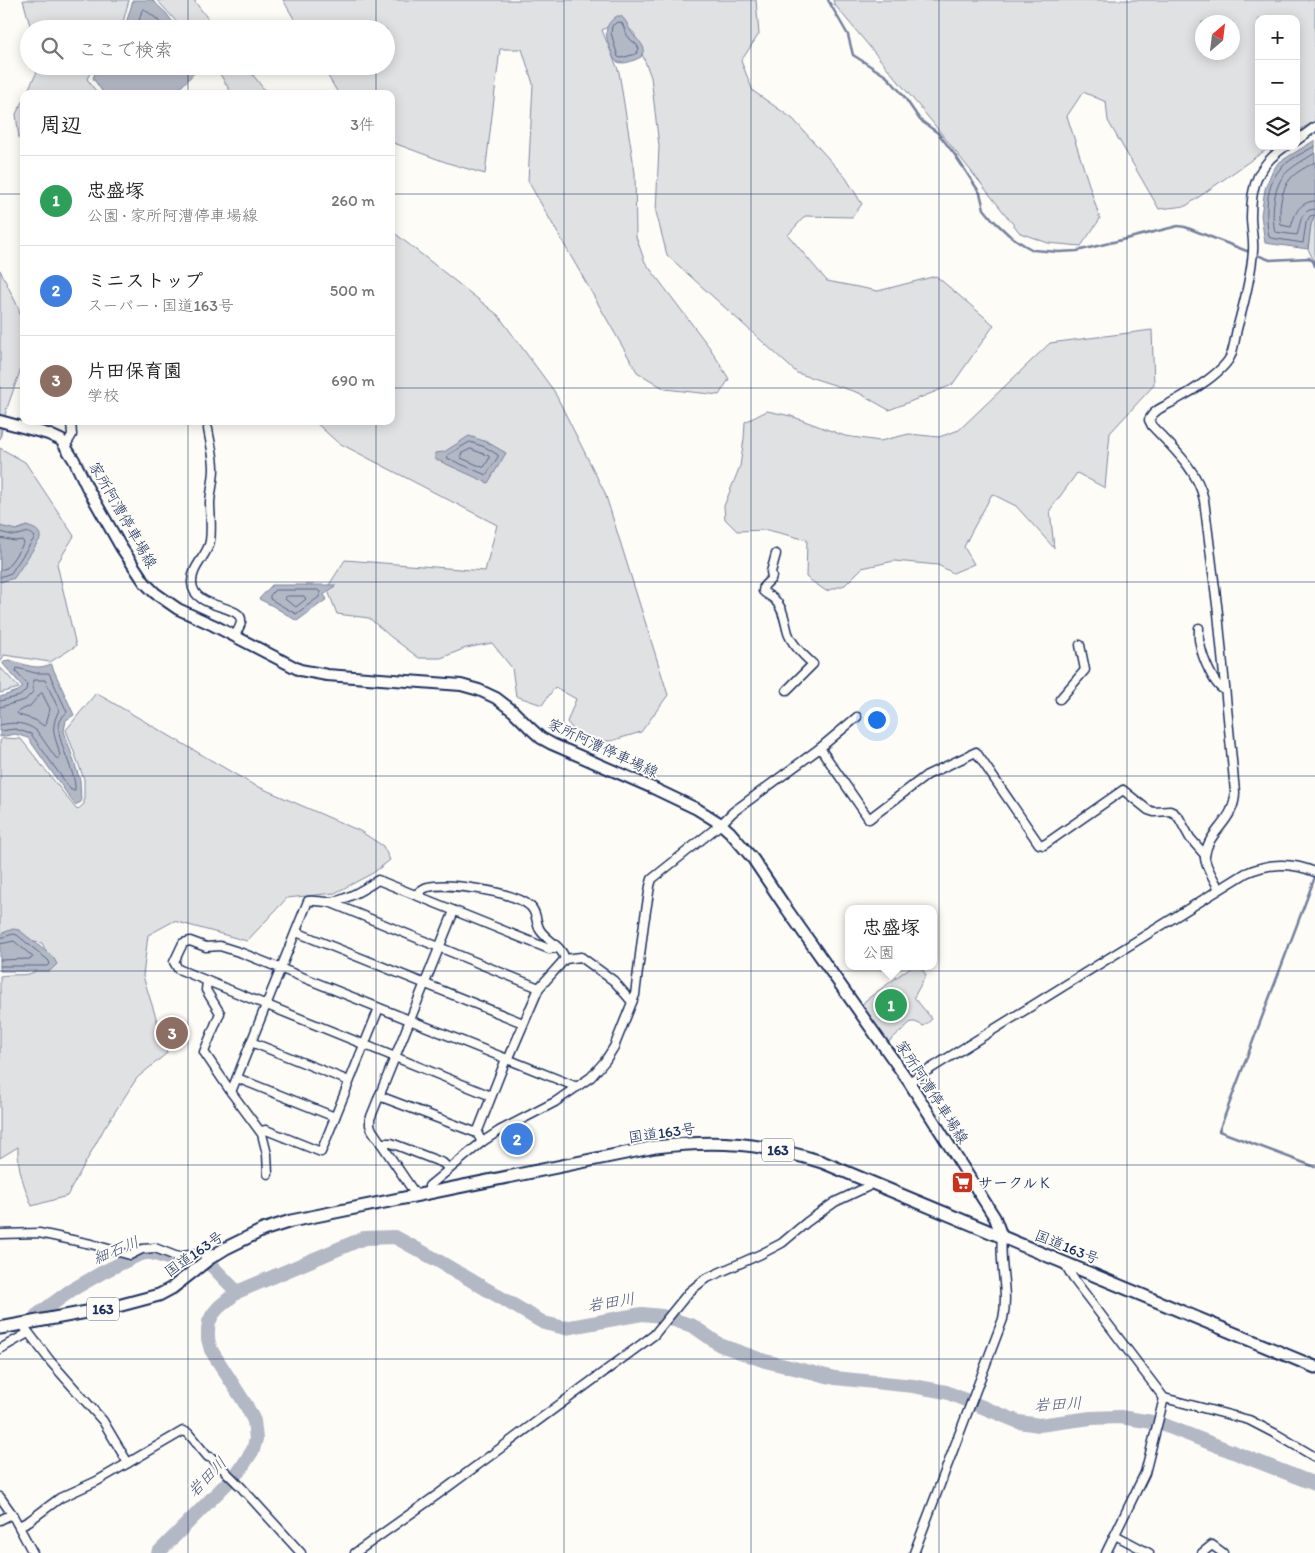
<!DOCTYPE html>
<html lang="ja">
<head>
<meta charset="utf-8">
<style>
  :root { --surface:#fff; --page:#f6f6f6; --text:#202124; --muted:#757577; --line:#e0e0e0; --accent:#1a73e8 }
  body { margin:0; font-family:Itim,"Klee One",sans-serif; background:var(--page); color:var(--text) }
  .controls { position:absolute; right:15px; top:15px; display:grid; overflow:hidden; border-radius:10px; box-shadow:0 2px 12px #0003 }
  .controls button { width:45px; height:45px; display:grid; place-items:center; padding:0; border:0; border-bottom:1px solid var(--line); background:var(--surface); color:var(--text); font:25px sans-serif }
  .compass { position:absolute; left:1195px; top:15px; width:45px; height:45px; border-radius:50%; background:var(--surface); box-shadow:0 2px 12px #0003; rotate:28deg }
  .you { position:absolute; left:876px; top:719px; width:18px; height:18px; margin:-12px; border:4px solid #fff; border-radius:50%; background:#1a73e8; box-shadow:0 0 0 8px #1a73e833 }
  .badge { display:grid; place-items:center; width:32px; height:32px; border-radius:50%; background:var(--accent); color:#fff; font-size:16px; font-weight:700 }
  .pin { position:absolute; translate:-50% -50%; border:2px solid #fff; box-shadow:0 1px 5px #0006 }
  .popup { position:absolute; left:845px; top:905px; width:92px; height:65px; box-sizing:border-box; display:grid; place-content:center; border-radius:10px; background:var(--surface); filter:drop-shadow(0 1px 4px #0005); font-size:16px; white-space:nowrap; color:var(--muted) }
  .popup b { font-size:19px; color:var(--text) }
  .popup::after { content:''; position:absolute; left:50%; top:100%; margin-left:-10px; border:10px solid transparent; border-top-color:var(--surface) }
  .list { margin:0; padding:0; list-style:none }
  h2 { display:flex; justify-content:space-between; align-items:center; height:65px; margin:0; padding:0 20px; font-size:21px }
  h2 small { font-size:16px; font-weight:400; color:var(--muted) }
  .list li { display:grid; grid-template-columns:32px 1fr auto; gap:15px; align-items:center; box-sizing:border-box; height:90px; padding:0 20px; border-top:1px solid var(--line) }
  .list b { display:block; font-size:19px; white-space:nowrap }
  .list p { margin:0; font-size:16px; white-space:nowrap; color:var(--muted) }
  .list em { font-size:16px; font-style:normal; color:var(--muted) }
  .icon { flex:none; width:28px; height:28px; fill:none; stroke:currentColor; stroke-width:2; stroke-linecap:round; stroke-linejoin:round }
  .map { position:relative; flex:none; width:1315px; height:1553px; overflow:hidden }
  .search { position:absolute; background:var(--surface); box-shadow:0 2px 12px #0003; left:20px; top:20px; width:375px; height:55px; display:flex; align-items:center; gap:12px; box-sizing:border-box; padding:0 18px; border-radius:28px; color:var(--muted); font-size:19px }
  .panel { position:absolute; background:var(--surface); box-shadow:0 2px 12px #0003; left:20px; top:90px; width:375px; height:335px; border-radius:10px }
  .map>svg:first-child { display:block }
</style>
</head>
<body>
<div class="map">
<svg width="1315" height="1553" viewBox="0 0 1315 1553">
  <rect width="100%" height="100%" fill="#fdfcf7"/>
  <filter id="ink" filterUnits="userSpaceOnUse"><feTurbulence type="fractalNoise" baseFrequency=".02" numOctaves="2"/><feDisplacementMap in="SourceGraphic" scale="10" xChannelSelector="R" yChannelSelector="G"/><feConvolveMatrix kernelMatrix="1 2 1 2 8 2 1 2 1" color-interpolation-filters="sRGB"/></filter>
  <g filter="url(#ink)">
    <g fill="#e0e1e3" stroke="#7e88a0" fill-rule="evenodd">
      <path d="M23,0H129L121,29H31Z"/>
      <path d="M157,0H195V2L216,29H183Z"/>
      <path d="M283,0H756L759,34L741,61L753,91L793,119L846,178L862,204L852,217L805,216L788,235L827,281L878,291L936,276L994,325L952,385L889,410L859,393L797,373L667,255L656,212L659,146L651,77L634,33L619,20L602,30L619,72L635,173L636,237L645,262L710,348L729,379L719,395L665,389L637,372L528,181L533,84L522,49H500L485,174L448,163L391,142V94L338,93L322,66H386V29H300Z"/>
      <path d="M833,0H1315V121L1296,132V19H1259V146H1272L1257,156L1186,206L1159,209L1108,121L1106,102L1083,92L1067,116L1100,219L1081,246L1048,243L1020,233L933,123L834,4ZM1202,22H1232V52H1202Z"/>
      <path d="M40,66H113L108,69H92L87,79L98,94H26Z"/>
      <path d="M215,66H246L263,88V94H232Z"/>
      <path d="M24,98V146L19,138L16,114Z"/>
      <path d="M1315,216V263L1308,249L1311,224Z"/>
      <path d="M391,233L397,235L498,315L554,391L605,493L668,695L641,732L611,741L582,740L567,722L576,699L555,687L542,705L516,696L512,668L492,643L466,648L441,658H419L391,637L369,618L337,614L327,588L345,560L485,571L497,525L337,442L314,421H391Z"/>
      <path d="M0,270L19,309L24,346V360L6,411L0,439Z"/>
      <path d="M1152,330L1154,385L1110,433L1105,488L1077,473L1050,510L1054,548L1016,506L992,494C983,512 972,529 964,547L974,564L953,573L938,565L894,561L862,568L845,585L826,591L806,577L807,540L768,530L737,531L725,519L724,506L740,466L744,439L745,422L767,411L791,416L845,436L880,441L909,434L939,437L959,430L1050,343Z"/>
      <path d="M0,448L25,462L74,536L57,564L76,646L50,662L4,655L0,663Z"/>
      <path d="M0,667L19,688L0,693Z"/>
      <path d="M96,693L252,784L360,831L383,846L390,860L373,873L335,893L287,898L247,941L174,921L148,935L143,976L167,1053L137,1078L105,1127L67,1196L32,1206C24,1186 17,1168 18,1147L0,1158V976C26,972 33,982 48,955L42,943L4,939H0V741L3,738L21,739L77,810L84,804V779L66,730Z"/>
      <path d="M912,966H920L926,975L914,997L932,1019L924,1026L915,1022H911L886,1044L860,1007L866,1000Z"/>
    </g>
    <g fill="#b3b8c5" stroke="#76819c">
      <path d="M133,0H152L166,13L178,29H127L125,27Z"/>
      <path d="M617,16H621C627,21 628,27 632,33C637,41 640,39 644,49L641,57C633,61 620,67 614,59C608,41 599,28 617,16Z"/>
      <path d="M121,66H201L174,94H104L93,78L96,71L112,72Z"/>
      <path d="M1315,140V216L1311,224L1308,249L1265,243L1261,215L1265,189L1271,174L1278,163Z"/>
      <path d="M469,436L487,442L506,453L488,483L435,459V453L444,452Z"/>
      <path d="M0,526L16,530L27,526C34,529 41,530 40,539L14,578L0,582Z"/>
      <path d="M272,585H336L324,595L327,599L297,621L273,606L259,599Z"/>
      <path d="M9,660C25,664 36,671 51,664L74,715L66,720L64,731L80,780L81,802L75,805L28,738L15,734L0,737V697L18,691L23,687L3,664L4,661Z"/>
      <path d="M13,929L19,930L53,957L57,964L50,971H0V934Z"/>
    </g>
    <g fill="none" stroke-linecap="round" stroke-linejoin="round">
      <g stroke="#586687" stroke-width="1">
        <path d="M618,22L622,23L627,35L630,39L637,45L639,49L636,54L621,58L618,57L611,33L612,26Z"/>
        <path d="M137,29L142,10L144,9L158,20L164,29"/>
        <path d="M1315,146C1305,152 1291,158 1282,167C1265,183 1265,216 1269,237L1271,238L1303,243L1306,223L1310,216L1315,215"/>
        <path d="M1315,153C1306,159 1296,164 1288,171C1273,183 1271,214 1275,232L1297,235C1301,224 1299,210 1315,209"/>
        <path d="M1315,162C1307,167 1297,171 1291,178C1281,189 1278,211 1281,225L1291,227C1295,213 1299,202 1315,201"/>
        <path d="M470,442L485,447L498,455V457L486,475L447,458L448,455Z"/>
        <path d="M471,449L489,456V459L484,467H482L461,458V454Z"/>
        <path d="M0,532C5,533 12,536 17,535C26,534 27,529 35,537L11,573L0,577"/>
        <path d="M0,538L15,541L22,540L24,543L7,568L0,570"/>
        <path d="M275,590H318L320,592L319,597L296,614L270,599V596Z"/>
        <path d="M288,596H304L306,599L296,607L286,600L285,598Z"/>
        <path d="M42,693L50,709L46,724L44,726L35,720L19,715L17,713L19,711L30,706L40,694Z"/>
        <path d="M0,701L20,696L26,690L27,684L16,672L17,668L35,673H49L67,712C66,714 63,715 62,718C50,734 77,770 75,790H71L31,734L15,729L0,731"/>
        <path d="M0,707L25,700L33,692V680H45L59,710C48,733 57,736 60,757L58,759L56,758L37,731C26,722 13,722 0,725"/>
        <path d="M0,938L13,934L17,935L48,960L50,963L47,966H0"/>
        <path d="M0,944L14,941L33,957L30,959L0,960"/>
      </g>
      <g stroke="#76819c" stroke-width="2.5">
        <path d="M828,0L848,35L853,55L886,76L892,82L903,95L920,120L938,133L955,155L974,184L980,193L984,209L993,220L1009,235L1024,245L1033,250L1059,252L1077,251L1178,226L1185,227L1270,260L1309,258L1313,261L1315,266"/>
        <path d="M1315,877L1219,1131L1315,1167"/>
      </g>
      <g stroke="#b3b8c5" stroke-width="14">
        <path d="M36,1316L70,1291L103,1272L138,1255L146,1253H152L177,1261L198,1259L212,1266L237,1292"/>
        <path d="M158,1553L240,1470L253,1450L256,1439L254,1421L246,1405L211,1350L208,1339V1330L209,1322L213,1314L219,1307L237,1292L364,1238L395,1237L435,1259L544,1323L565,1328L642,1314L662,1316L693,1326L720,1345L765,1361L835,1378L913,1386L946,1392L1019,1422L1039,1425L1091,1418L1120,1417L1159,1423L1315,1484"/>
      </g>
      <defs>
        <g id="minor">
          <path d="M1296,141L1315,127"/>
          <path d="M208,429C210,442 214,455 214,468C214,479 211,491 210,502C210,515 212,528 210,541C208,555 191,567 192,583C193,610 244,604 241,622C240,627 237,632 234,636"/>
          <path d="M66,445L72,435L71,421"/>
          <path d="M776,554L771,572L772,576L771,579L764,586L763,591C766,595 772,596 775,600C784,609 785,623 788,633C792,645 804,656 813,664L787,690"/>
          <path d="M1199,628C1199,633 1198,639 1200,644C1202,656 1214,687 1225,690"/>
          <path d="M1060,699L1085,670L1080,645"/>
          <path d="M820,748L869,819L927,775L976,752L1039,844L1044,845L1123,790L1148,810L1154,812L1170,811L1174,813L1179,818L1190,838L1205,855"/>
          <path d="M1219,889C1215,881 1204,864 1205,856C1208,830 1235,822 1235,792L1218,613L1204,500C1198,470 1172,447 1152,426L1149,420C1154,409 1166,406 1176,400C1191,392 1225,371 1231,355C1234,347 1235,338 1237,329C1244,304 1251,277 1253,251C1254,240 1251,228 1251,217C1251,184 1258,165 1286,146"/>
          <path d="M415,895C419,892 423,888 428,887C448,882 515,892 530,906C538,913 535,922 540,930C547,941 562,946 565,959"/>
          <path d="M329,902L539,988"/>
          <path d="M296,932L523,1023"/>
          <path d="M207,981L206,990L220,1013L204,1052L231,1092L262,1134L267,1154L268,1174"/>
          <path d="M251,1042L349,1081"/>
          <path d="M508,1060L539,988L565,959L581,957L614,981L632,1002"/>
          <path d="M237,1078L335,1117"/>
          <path d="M909,1082L1246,873C1270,863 1291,862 1315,872"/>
          <path d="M231,1092L308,901C315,900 320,902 328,902C343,902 366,888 378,880L549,949L558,948"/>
          <path d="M379,1096L477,1133L482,1142"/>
          <path d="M491,1096L178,969L174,962L183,943L190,941L206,947L220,946L242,953L577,1087"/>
          <path d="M261,1131L266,1130L321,1152L379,1008"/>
          <path d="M477,1133L506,1059"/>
          <path d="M381,1143H391L443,1163L449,1169"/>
          <path d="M429,1192V1186L482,1142L499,1131L555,1102L591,1077L605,1061L614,1047L635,995L644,923L650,886L652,879L721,824L733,812L820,748L857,717"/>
          <path d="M416,1195L372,1130L370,1125V1119L454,911"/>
          <path d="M0,1234L39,1233L91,1244L130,1255L142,1249L155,1248L178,1257L202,1253L214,1255"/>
          <path d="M1064,1262L1073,1278L1164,1398L1249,1420L1276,1434L1315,1457"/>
          <path d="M22,1324L51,1362L103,1421L128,1463"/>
          <path d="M0,1349L28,1333"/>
          <path d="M0,1497L12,1514L33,1553"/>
          <path d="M0,1520L12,1514"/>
          <path d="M19,1526L29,1521L60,1498L97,1481L183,1431L188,1433L208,1457H211L241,1487L301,1553"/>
          <path d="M1115,1535L1149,1553"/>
          <path d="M355,1553L437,1495L654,1335L689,1292L705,1279L761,1254L782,1243L807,1222L835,1202L867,1187L870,1183"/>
          <path d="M914,1553L1003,1319C1009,1291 999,1266 1002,1237"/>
          <path d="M1106,1553L1145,1473L1164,1398"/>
          <path d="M1202,1553L1212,1545L1223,1553"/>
        </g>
        <path id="major" d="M0,421L48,434L61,440L74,460L88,489L121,547L145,583L155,593L178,609L213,625L300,670L327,675L461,685L479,690L496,698L513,711L529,727L541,738L552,744L653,788L697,809L721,824L730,832L753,859L786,908L909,1082L995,1218L1002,1237"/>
        <path id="highway" d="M0,1328L114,1307L159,1295L172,1288L210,1258L226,1248L263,1230L291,1221L655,1147C718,1139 761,1143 822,1162L1315,1367"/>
      </defs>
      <use href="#minor" stroke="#1b2f5e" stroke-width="11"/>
      <use href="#major" stroke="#1b2f5e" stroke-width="14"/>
      <use href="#highway" stroke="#1b2f5e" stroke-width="15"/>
      <use href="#minor" stroke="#fdfcf7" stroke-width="8"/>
      <use href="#major" stroke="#fdfcf7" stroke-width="10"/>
      <use href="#highway" stroke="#fdfcf7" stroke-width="11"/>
    </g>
  </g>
  <path fill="none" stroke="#1b2f5e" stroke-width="1" stroke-opacity="0.55" d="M188,0V29M376,0V29M564,0V1553M751,0V1553M939,0V1553M1127,0V1553M188,66V94M376,66V94M0,194H24M391,194H1315M0,388H24M391,388H1315M188,421V1553M376,421V1553M0,582H1315M0,776H1315M0,971H1315M0,1165H1315M0,1359H1315"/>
  <defs>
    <symbol id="supermarket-square" viewBox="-11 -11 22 22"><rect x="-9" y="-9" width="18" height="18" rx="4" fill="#c8321e" stroke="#fdfcf7"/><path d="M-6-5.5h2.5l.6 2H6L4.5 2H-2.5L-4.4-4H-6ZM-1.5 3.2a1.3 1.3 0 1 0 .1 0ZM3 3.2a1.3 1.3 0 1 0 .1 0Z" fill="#fff"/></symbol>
  </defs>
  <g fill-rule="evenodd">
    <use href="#supermarket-square" x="950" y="1170" width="25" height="25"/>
  </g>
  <g text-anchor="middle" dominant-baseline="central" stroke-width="4" stroke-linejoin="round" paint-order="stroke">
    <g fill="#fdfcf7" stroke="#5f6c8c" stroke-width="1">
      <rect x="762" y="1138.5" width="32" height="23" rx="4"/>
      <rect x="87" y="1297.5" width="32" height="23" rx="4"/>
    </g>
    <g font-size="14" font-weight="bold" fill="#1b2f5e">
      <text x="778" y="1150">163</text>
      <text x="103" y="1309">163</text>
    </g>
    <g font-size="15" fill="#1b2f5e" stroke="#fdfcf7">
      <text transform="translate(123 515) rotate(60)">家所阿漕停車場線</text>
      <text transform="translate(603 748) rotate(25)">家所阿漕停車場線</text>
      <text transform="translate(932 1092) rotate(57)">家所阿漕停車場線</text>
      <text transform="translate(662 1133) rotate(-8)">国道163号</text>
      <text transform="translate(1067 1247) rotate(22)">国道163号</text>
      <text transform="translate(194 1254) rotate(-35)">国道163号</text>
    </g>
    <g font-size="15" font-weight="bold" fill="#1b2f5e" stroke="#fdfcf7" text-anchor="start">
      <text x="978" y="1183">サークルＫ</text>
    </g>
    <g font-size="16" font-style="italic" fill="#49587d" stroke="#fdfcf7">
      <text transform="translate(116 1250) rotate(-22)">細石川</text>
      <text transform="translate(611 1302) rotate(-9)">岩田川</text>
      <text transform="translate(1058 1404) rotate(-3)">岩田川</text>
      <text transform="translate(207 1477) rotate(-46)">岩田川</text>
    </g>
  </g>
</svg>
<div class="controls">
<button>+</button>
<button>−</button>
<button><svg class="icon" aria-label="layers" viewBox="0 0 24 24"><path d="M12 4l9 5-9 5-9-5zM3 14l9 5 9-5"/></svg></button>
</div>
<svg class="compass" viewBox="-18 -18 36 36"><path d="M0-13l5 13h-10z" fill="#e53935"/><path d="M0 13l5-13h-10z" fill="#757577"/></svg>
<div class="you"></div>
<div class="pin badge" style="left:891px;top:1005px;background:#2e9e5b">1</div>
<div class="popup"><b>忠盛塚</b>公園</div>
<div class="pin badge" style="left:517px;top:1139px;background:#3f7fe0">2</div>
<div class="pin badge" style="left:172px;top:1033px;background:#8d6e63">3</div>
<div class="search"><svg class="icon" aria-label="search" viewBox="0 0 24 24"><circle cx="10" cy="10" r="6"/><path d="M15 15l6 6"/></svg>ここで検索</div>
<section class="panel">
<h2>周辺<small>3件</small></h2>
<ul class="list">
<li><span class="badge" style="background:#2e9e5b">1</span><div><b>忠盛塚</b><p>公園 · 家所阿漕停車場線</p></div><em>260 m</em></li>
<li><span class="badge" style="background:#3f7fe0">2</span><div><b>ミニストップ</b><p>スーパー · 国道163号</p></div><em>500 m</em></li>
<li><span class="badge" style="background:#8d6e63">3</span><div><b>片田保育園</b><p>学校</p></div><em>690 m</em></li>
</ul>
</section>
</div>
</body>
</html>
